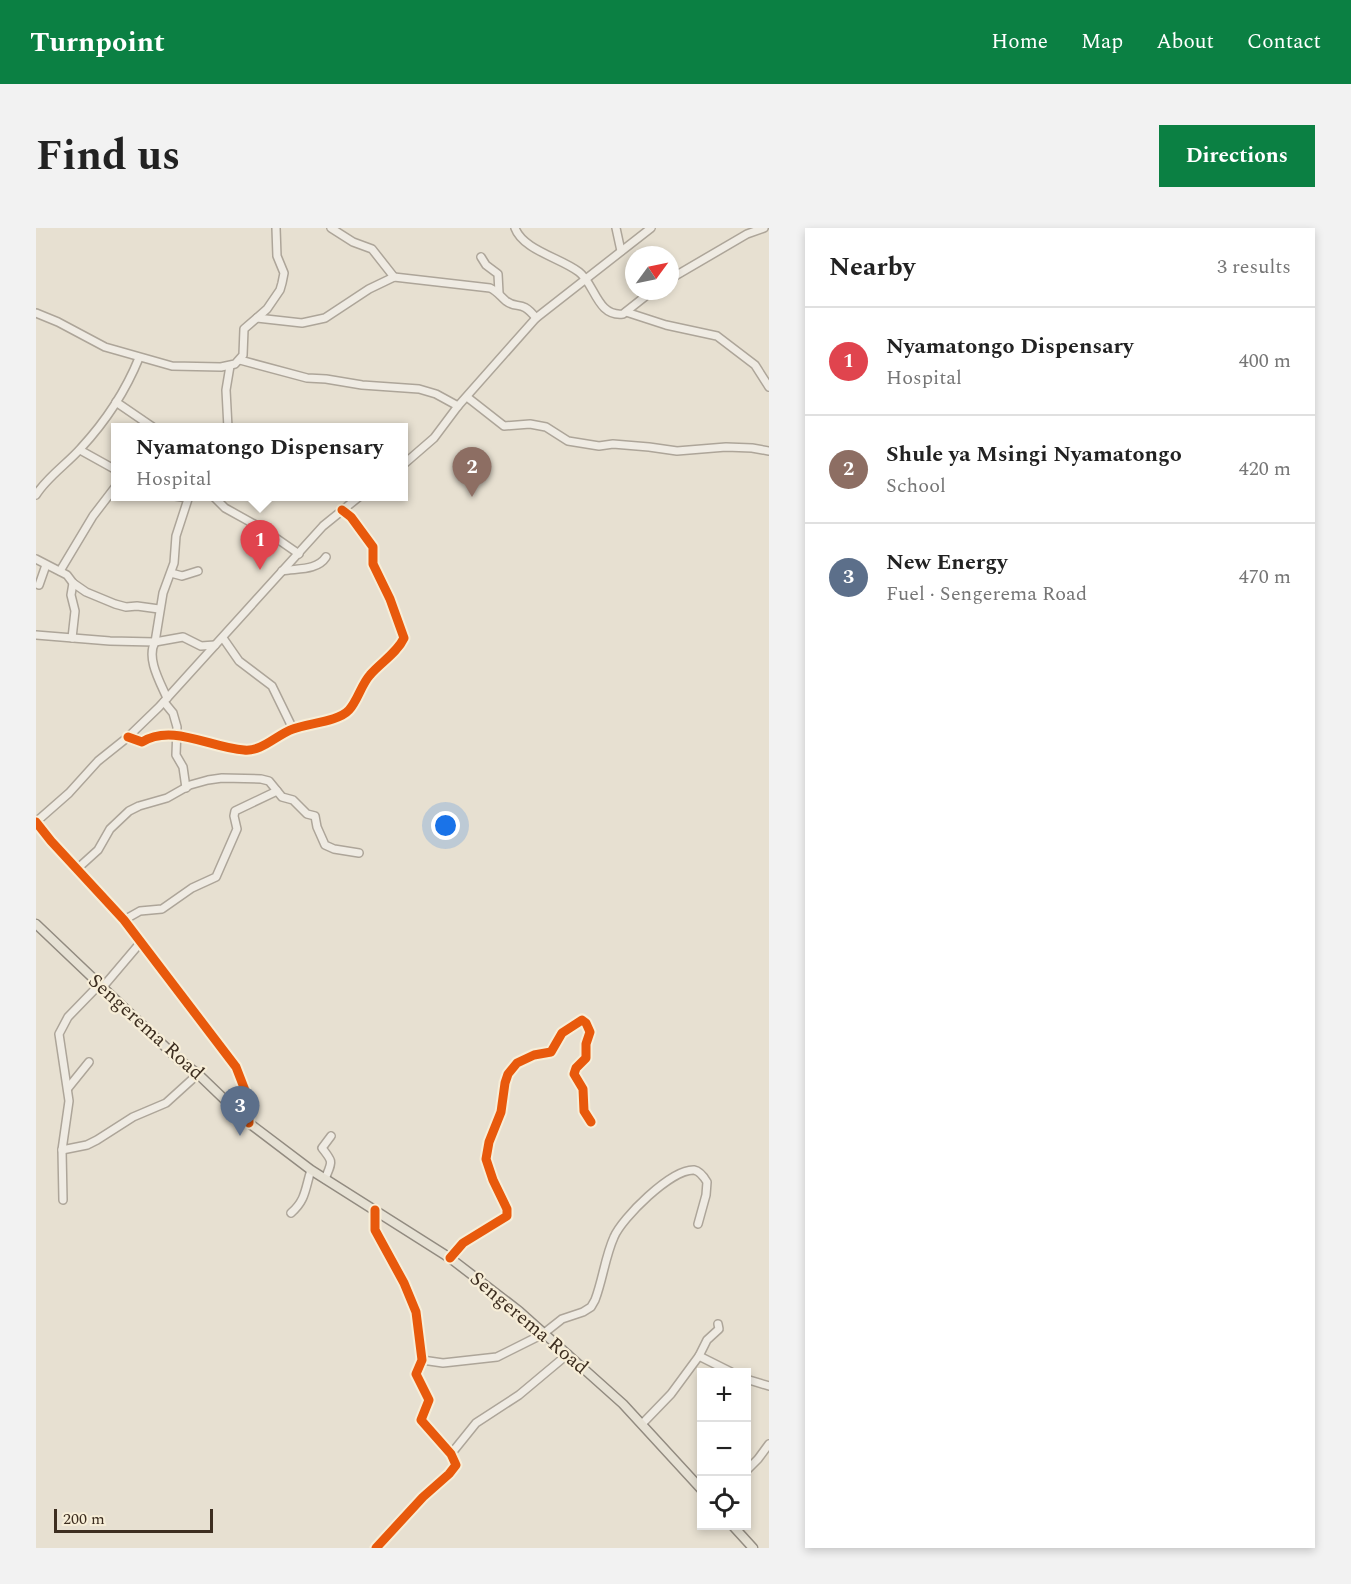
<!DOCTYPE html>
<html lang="en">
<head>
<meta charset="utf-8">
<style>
  :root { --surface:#fff; --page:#f2f2f2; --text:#222; --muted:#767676; --line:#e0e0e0; --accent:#0b8043 }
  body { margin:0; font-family:Spectral,serif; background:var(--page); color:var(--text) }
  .controls { position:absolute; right:18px; bottom:18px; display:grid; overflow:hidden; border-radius:0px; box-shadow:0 3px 9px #0003 }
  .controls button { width:54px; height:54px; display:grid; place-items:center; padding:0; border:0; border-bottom:2px solid var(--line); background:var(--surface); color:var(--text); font:30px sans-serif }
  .compass { position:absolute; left:589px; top:18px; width:54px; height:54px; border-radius:50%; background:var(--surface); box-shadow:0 3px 9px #0003; rotate:57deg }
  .scale { position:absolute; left:18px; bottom:15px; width:159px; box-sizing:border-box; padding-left:6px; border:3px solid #3d2e20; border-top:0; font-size:16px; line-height:21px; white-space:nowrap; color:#3d2e20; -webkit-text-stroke:4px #f7eed8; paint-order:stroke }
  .you { position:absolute; left:410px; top:598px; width:21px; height:21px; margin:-15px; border:4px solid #fff; border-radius:50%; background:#1a73e8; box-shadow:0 0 0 9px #1a73e833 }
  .badge { display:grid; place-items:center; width:39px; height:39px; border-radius:50%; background:var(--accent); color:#fff; font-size:20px; font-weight:700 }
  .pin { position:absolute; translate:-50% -50px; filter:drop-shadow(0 2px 3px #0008) }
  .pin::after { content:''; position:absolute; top:32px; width:21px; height:18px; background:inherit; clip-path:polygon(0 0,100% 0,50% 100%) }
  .popup { position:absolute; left:75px; top:195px; width:297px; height:78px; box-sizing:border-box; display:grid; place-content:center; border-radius:0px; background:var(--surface); filter:drop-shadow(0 2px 4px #0005); font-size:20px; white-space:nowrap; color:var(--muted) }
  .popup b { font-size:22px; color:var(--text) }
  .popup::after { content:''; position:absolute; left:50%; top:100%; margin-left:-12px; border:12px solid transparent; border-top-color:var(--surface) }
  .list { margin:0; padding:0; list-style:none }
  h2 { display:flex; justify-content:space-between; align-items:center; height:78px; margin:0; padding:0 24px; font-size:26px }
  h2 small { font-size:20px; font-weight:400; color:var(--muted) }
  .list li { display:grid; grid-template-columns:39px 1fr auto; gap:18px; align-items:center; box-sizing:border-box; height:108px; padding:0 24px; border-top:2px solid var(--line) }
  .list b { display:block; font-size:22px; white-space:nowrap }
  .list p { margin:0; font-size:20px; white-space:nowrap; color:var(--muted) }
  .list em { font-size:20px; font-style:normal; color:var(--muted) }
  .icon { flex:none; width:33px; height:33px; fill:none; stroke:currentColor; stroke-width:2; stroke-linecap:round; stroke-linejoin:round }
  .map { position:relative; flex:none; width:733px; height:1320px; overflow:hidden; border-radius:0px }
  header { display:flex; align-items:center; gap:36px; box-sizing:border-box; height:84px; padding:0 30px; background:var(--accent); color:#fff }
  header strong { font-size:28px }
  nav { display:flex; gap:33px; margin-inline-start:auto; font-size:21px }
  .intro { display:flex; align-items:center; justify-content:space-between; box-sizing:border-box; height:144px; padding:0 36px }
  h1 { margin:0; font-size:42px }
  .button { padding:15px 27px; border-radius:0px; background:var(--accent); color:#fff; font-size:21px; font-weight:700 }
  main { display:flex; gap:36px; padding:0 36px }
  aside { flex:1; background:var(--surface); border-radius:0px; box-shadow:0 3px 9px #0003 }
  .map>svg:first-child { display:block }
</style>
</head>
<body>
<header>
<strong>Turnpoint</strong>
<nav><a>Home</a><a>Map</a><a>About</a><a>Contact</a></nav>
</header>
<div class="intro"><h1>Find us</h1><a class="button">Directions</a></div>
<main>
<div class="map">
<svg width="733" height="1320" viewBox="0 0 733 1320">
  <rect width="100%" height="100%" fill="#e7e0d1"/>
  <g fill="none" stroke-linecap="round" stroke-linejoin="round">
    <defs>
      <g id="minor">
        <path d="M295,0L317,14L336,21L358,49"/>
        <path d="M479,0C487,22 525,30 543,44C559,56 561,89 587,86L616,63"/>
        <path d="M580,0L585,23"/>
        <path d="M445,29L450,37L462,46L463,65"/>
        <path d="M634,51L711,6L728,0"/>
        <path d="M590,84L630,97L681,108L719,137L733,159"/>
        <path d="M0,85L22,94L69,119L136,138L185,139L199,136L207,127L208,101L231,81L244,62L246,55L248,45L241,28L240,0"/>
        <path d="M221,90L266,95L289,90L333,61L358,49L454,60C461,63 464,68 470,73C482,82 485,71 500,90"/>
        <path d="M204,132L271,150L290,151L326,157L383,161L400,166L422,178"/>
        <path d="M431,169L468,198L494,196L510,199L532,213L563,218L577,216L613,219L641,223L690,219L716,220L733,223"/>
        <path d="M80,174L118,200"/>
        <path d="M192,200L190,162L194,138"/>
        <path d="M44,222L80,242"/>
        <path d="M368,236L398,210L422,178L500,90L615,0"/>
        <path d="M0,267C11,249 31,236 45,220C69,194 90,162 103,130"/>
        <path d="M139,268L152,270"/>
        <path d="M177,268L189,280L227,301L263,326"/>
        <path d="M0,331L31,347L37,355L50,364L79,376L90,379L101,378L123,381"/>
        <path d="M24,343L57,288L80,258"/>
        <path d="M246,343C260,340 281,343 290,329"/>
        <path d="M135,345L146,348L162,343"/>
        <path d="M3,357L10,337"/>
        <path d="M0,407L74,413L119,414L147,409L165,418L179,417"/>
        <path d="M36,410L39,383L35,367L37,355"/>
        <path d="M187,410L203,433L236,458L257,501"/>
        <path d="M131,470C124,454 110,430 119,414L127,365L138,335L140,308L153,268"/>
        <path d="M128,474L137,485L141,499L140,527L147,539L150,560"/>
        <path d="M92,509L106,514C136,495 175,520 208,522C226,524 240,507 257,501C272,495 302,494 313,482C322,472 325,457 334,447C344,435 361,425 368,410L354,371L337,336V319L315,289L306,282"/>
        <path d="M0,594L33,565L62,533L92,509L123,479L287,298L324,268"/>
        <path d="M0,594L15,613L88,692L200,839L212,870L213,895"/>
        <path d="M41,641L62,622L74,601L93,583L103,578L131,570L154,557L172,552L186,550L225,551L233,553L246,569L257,572L271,586L279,588L281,599L289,617L298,621L323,625"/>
        <path d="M88,692L104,683L126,681L156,660L180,649L201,601L198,588L199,583L241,563"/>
        <path d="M66,760L105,714"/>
        <path d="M32,860L53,834"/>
        <path d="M26,922L51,917L61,912L97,889L130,875L162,846"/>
        <path d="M289,951C296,933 298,935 286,920L295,908"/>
        <path d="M27,972L26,922L33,873L23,806L32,789L63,757"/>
        <path d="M339,982V1002L368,1055L380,1084L386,1132L380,1146L393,1172L385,1192L415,1226L420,1237L413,1246L387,1269L340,1320"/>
        <path d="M255,985C270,972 269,961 275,942"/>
        <path d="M414,1030L427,1015L471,988V981L457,952L450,931L453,914L465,884L469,855L472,846L481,835L498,827L515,824L526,805L546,792L550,795L554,804L550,816V830L540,840L538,846L547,861L548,883L555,894"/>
        <path d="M663,1128L695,1144"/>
        <path d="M386,1132L407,1135L461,1129L507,1106L526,1091L547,1084L555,1079L559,1072C567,1051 569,1029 578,1009C586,990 635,941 658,942C664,943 668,949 671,954L670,967L662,996"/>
        <path d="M710,1151L733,1158"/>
        <path d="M606,1196L635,1166L663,1128L671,1112L683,1101L682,1096"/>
        <path d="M415,1226L440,1195L483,1167L532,1126"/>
        <path d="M710,1243L722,1231L733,1216"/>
      </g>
      <g id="major">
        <path d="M0,696L141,830L162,846L213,895L275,942L414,1030L483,1083L587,1176L666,1262"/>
        <path d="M697,1298L717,1320"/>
      </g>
    </defs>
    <use href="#minor" stroke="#ada599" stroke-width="10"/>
    <use href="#major" stroke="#928b80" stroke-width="11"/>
    <use href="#minor" stroke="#efebe3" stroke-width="7"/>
    <use href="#major" stroke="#e6e1d4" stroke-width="8"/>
    <defs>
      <g id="cycleway">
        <path d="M92,509L106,514C136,495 175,520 208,522C226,524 240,507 257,501C272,495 302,494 313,482C322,472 325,457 334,447C344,435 361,425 368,410L354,371L337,336V319L315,289L306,282"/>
        <path d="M0,594L15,613L88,692L200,839L212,870L213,895"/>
        <path d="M339,982V1002L368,1055L380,1084L386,1132L380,1146L393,1172L385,1192L415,1226L420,1237L413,1246L387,1269L340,1320"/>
        <path d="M414,1030L427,1015L471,988V981L457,952L450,931L453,914L465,884L469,855L472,846L481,835L498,827L515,824L526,805L546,792L550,795L554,804L550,816V830L540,840L538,846L547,861L548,883L555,894"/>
      </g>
    </defs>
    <use href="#cycleway" stroke="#f7eed8" stroke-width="13"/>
    <use href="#cycleway" stroke="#e8590c" stroke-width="9"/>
  </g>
  <g text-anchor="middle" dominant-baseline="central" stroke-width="4.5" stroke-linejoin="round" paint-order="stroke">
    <g font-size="20" fill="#3d2e20" stroke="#f7eed8">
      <text transform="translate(110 799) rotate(42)">Sengerema Road</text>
      <text transform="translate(493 1095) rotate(40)">Sengerema Road</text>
    </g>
  </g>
</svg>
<div class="controls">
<button>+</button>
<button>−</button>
<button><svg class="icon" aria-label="locate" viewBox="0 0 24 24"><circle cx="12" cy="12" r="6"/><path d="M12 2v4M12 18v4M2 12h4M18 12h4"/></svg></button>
</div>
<svg class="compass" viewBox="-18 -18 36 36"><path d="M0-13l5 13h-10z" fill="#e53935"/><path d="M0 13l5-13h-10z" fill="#767676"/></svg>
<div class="scale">200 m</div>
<div class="you"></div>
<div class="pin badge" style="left:224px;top:342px;background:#e0444e">1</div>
<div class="popup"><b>Nyamatongo Dispensary</b>Hospital</div>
<div class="pin badge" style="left:436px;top:269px;background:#8d6e63">2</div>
<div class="pin badge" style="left:204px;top:908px;background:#5c6f8a">3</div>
</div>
<aside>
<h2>Nearby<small>3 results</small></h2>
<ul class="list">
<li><span class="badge" style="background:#e0444e">1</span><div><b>Nyamatongo Dispensary</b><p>Hospital</p></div><em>400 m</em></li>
<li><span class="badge" style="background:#8d6e63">2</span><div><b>Shule ya Msingi Nyamatongo</b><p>School</p></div><em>420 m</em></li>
<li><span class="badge" style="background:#5c6f8a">3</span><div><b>New Energy</b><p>Fuel · Sengerema Road</p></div><em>470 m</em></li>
</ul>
</aside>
</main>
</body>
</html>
